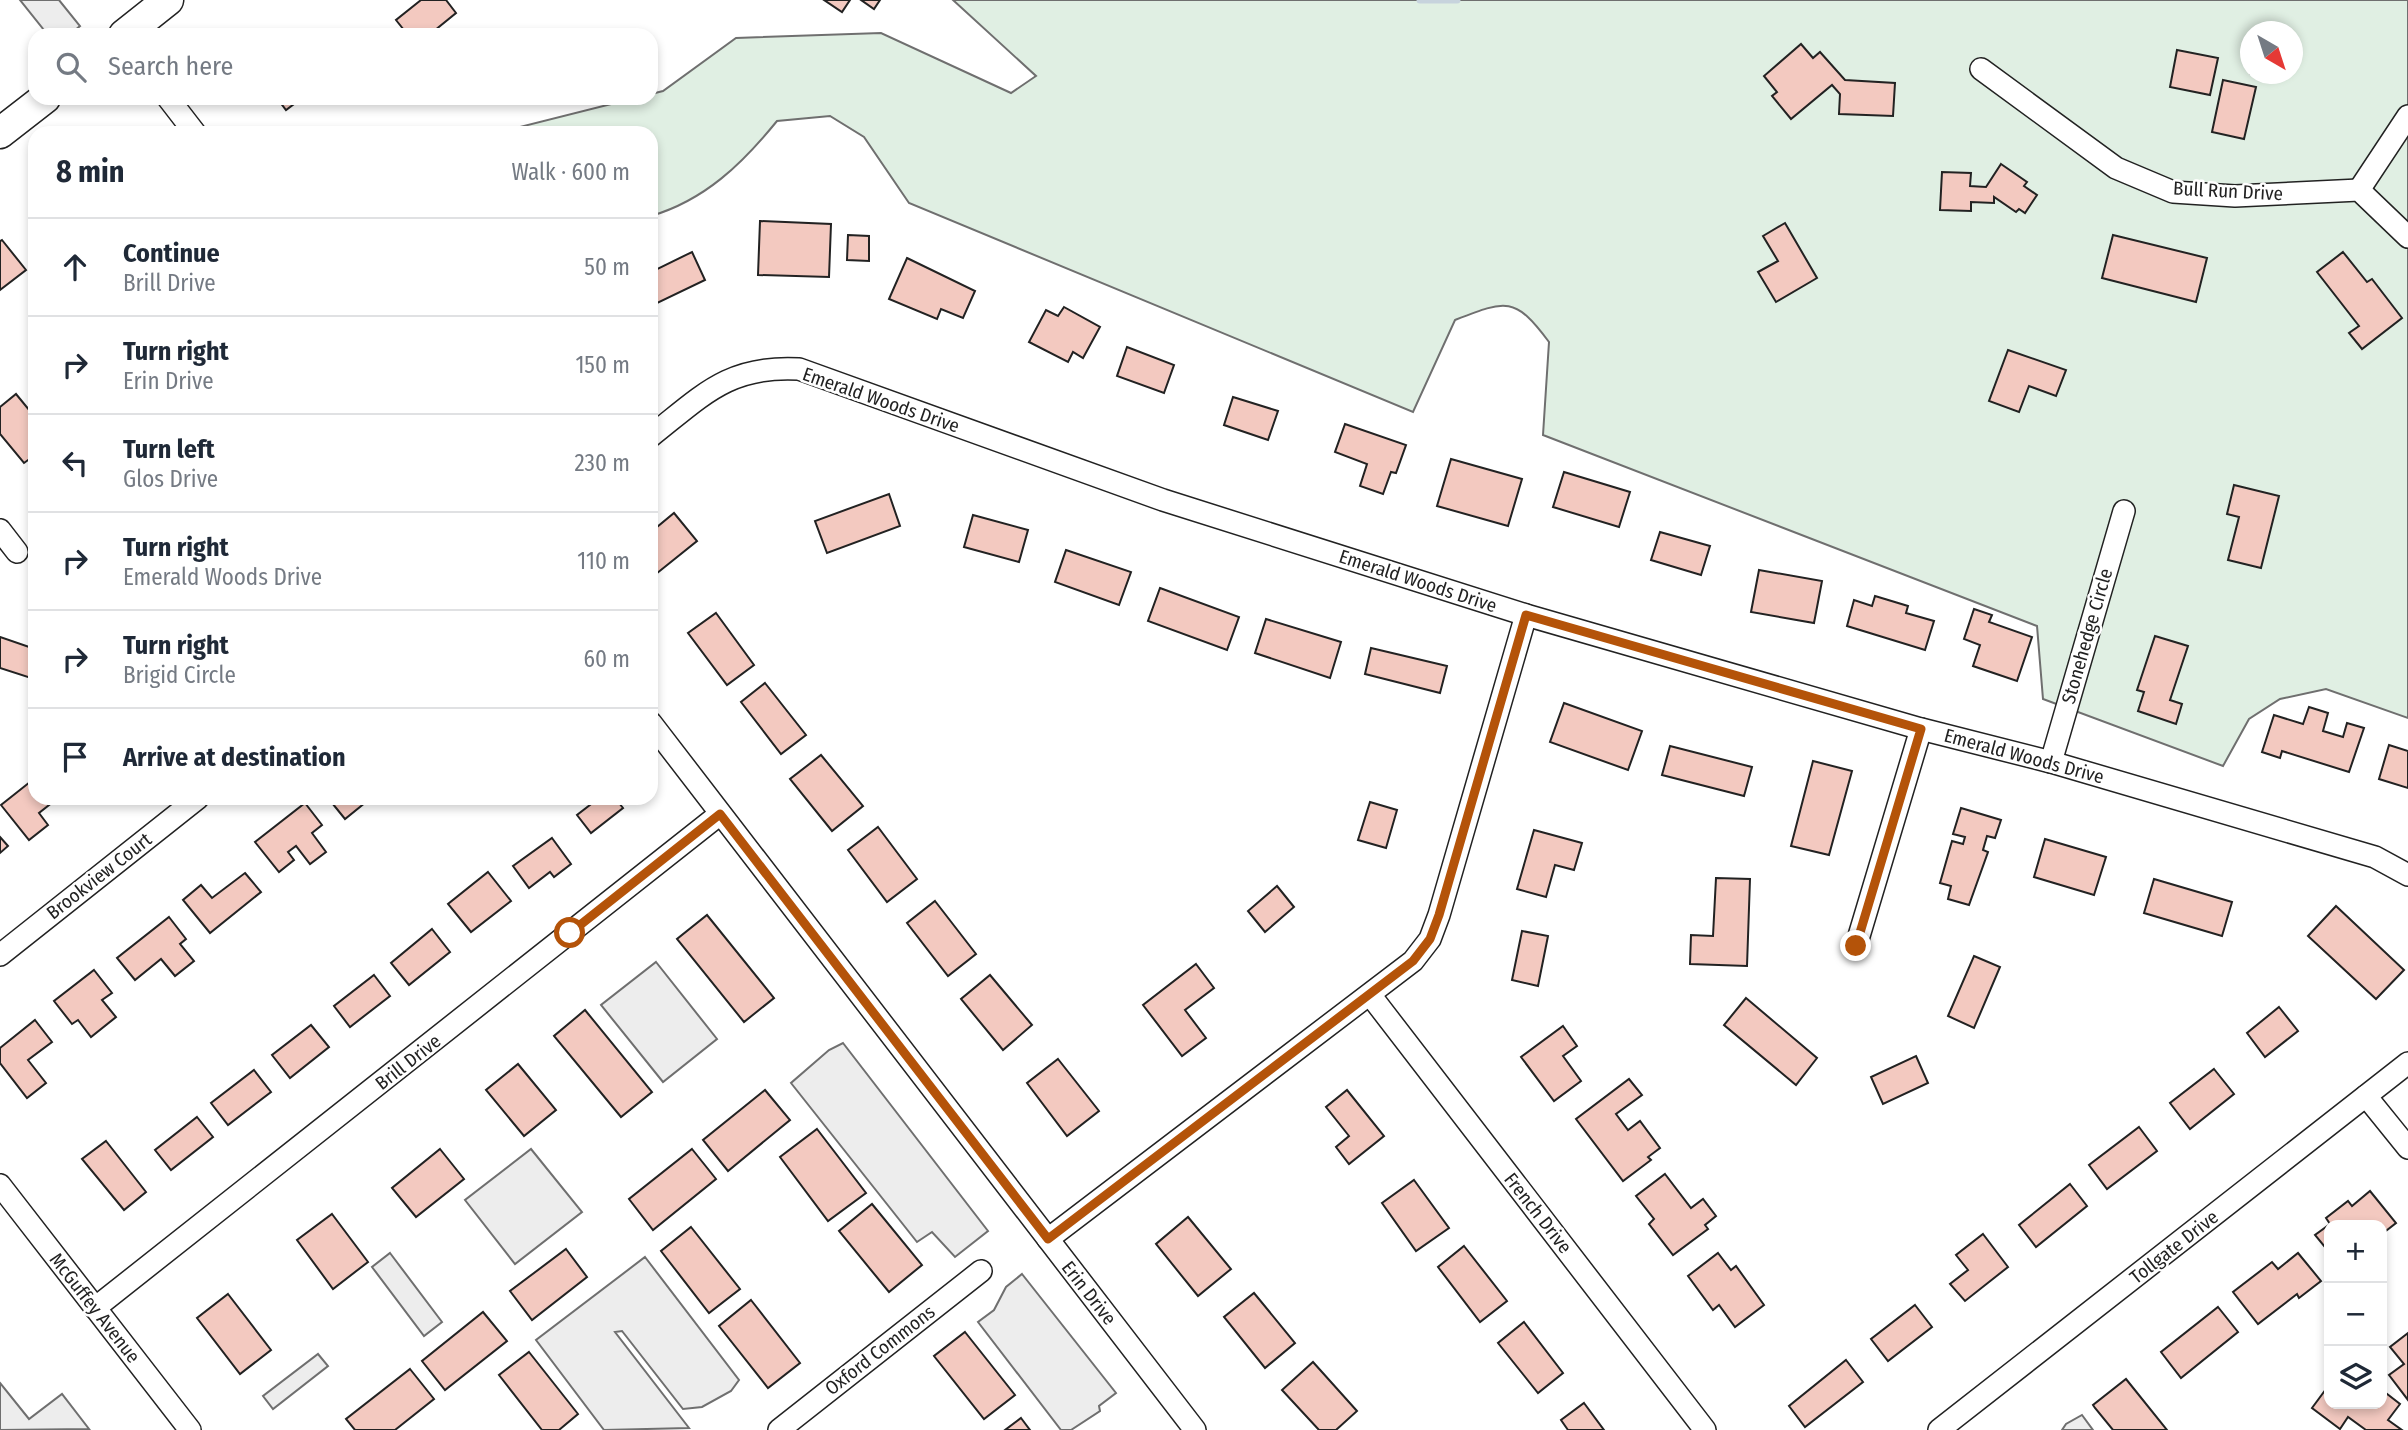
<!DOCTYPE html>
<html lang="en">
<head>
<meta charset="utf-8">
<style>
  :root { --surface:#fff; --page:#f6f6f7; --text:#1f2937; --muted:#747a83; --line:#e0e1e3 }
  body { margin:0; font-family:"Fira Sans Condensed",sans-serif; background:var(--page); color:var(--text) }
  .controls { position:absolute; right:21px; bottom:21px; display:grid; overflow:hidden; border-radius:14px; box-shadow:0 4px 10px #0003 }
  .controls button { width:63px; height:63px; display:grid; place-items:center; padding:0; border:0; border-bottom:2px solid var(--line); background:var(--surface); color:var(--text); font:35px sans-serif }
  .compass { position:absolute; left:2240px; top:21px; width:63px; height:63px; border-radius:50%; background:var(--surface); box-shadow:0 4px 10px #0003; rotate:141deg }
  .stop { position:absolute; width:21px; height:21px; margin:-16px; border:5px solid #b45309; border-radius:50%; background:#fff }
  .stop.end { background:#b45309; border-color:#fff; box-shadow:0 2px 7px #0008 }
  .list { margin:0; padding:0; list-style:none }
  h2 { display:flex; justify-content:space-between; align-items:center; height:91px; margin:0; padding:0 28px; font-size:30px }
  h2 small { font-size:23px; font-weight:400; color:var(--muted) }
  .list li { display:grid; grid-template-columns:46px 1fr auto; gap:21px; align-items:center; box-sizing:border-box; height:98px; padding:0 28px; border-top:2px solid var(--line) }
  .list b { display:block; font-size:26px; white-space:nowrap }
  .list p { margin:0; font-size:23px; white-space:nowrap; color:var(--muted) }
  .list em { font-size:23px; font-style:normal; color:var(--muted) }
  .icon { flex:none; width:38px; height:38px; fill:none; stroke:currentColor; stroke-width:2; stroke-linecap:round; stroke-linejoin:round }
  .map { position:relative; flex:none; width:2408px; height:1430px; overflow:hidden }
  .search { position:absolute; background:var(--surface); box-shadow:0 4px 10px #0003; left:28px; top:28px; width:630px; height:77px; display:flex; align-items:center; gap:18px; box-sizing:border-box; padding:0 24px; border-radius:21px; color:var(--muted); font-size:26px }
  .panel { position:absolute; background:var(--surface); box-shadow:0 4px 10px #0003; left:28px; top:126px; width:630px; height:679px; border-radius:21px }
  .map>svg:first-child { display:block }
</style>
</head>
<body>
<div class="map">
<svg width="2408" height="1430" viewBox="0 0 2408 1430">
  <rect width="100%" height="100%" fill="#fff"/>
  <path fill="#e0efe3" stroke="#6f6f6f" stroke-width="2" fill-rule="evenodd" d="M953,0H2408V718L2326,689L2280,699L2249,719L2223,766L2043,699L2037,626L1543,435L1549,342C1515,296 1506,300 1455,320L1413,412L909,203L864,137L830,116L777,121C742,164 705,200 651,216V133H496L635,98H651V94L663,91L736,38L881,33L1011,93L1036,76ZM2250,32H2292V74H2250Z"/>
  <g fill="#ededed" stroke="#6f6f6f" stroke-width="2">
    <path d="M20,0H59L80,26L69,35H48Z"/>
    <path d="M656,962L717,1039L663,1082L601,1005Z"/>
    <path d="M843,1043L988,1231L955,1257L932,1232L917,1242L791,1083L829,1050Z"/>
    <path d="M531,1149L582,1212L515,1264L465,1200Z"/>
    <path d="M390,1253L442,1322L424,1336L372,1267Z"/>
    <path d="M645,1257L739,1380L731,1391L702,1407L683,1409L622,1331L615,1332L689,1428L604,1430L536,1340Z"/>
    <path d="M1022,1274L1116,1393L1099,1406L1100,1411L1071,1430H1061L978,1322L994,1310L1006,1287Z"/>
    <path d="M318,1354L328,1366L273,1409L263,1396Z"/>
    <path d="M0,1383L29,1419L62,1394L89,1429L0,1430Z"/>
    <path d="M2082,1415L2093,1430H2062L2066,1424Z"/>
  </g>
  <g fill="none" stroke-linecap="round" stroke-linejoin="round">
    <path stroke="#c7d3dd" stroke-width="7" d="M1420,0H1457"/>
  </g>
  <g fill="#f3c9c0" stroke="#222" stroke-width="2">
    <path d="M421,0H446L456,13L429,35H408L396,20Z"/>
    <path d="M824,0H850L842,12Z"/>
    <path d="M861,0H880L874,9Z"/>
    <path d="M1801,44L1813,58L1820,52L1845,80L1895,83L1893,116L1839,114L1840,94L1832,85L1791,119L1772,96L1777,92L1764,76Z"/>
    <path d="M2177,50L2218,58L2210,95L2170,87Z"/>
    <path d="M2223,80L2256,87L2244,139L2212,132Z"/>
    <path d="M277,98H302L286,110Z"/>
    <path d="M2001,164L2027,182L2024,186L2037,195L2025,213L2019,209L2016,212L1994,197V203L1971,202V211L1940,210L1942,172L1971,173L1970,186L1986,187Z"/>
    <path d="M760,221L831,224L829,277L758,275Z"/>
    <path d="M1785,223L1817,278L1776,302L1758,272L1778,261L1763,236Z"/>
    <path d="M848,235L869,236V261L847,260Z"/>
    <path d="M2113,235L2207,258L2196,302L2102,278Z"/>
    <path d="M2,240L26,270L0,290V241Z"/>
    <path d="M692,252L705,280L651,306V272Z"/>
    <path d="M2343,252L2367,282L2372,279L2402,318L2362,349L2349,333L2359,326L2317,272Z"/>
    <path d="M907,258L975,291L963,318L941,309L937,319L889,299Z"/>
    <path d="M1064,307L1100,327L1083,358L1073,352L1068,362L1029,342L1046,310L1058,316Z"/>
    <path d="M1127,347L1174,365L1164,393L1117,376Z"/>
    <path d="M2008,350L2066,370L2056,396L2029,386L2019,412L1989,401Z"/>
    <path d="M16,394L35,417V455L24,463L0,434V407Z"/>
    <path d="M1233,397L1278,411L1268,440L1224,425Z"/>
    <path d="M1345,424L1406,445L1396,473L1391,472L1383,494L1360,486L1367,464L1335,452Z"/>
    <path d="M1451,459L1522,479L1508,526L1437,506Z"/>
    <path d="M1564,472L1630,492L1619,527L1553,507Z"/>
    <path d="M2234,485L2279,496L2261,568L2228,560L2239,517L2227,514Z"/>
    <path d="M889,494L900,526L827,553L815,521Z"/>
    <path d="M674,513L697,541L651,578V532Z"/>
    <path d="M973,515L1028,530L1019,562L964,547Z"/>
    <path d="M1660,532L1710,546L1701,575L1651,560Z"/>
    <path d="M1066,550L1131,572L1119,605L1055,582Z"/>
    <path d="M1759,570L1822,581L1814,623L1751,612Z"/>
    <path d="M1160,588L1239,617L1227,650L1148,621Z"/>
    <path d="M1875,596L1908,606L1906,613L1934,621L1925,650L1847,626L1854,600L1872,606Z"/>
    <path d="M1974,609L1992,615L1989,622L2032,637L2017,681L1973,666L1980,645L1964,639Z"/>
    <path d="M716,613L754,665L727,685L688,633Z"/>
    <path d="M1266,619L1341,642L1330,678L1255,653Z"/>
    <path d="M2155,636L2188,646L2170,700L2182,704L2176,724L2138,711L2144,692L2137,690Z"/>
    <path d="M0,637L35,649L34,679L0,668Z"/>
    <path d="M1371,648L1447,666L1440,693L1365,674Z"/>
    <path d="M765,683L806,735L781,754L741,702Z"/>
    <path d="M1564,703L1642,731L1628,770L1550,742Z"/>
    <path d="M2309,707L2328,713L2323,731L2343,737L2347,723L2364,728L2349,772L2282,751L2280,758L2262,752L2274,715L2303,724Z"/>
    <path d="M2389,745L2408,751V788L2379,779Z"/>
    <path d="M1670,746L1752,767L1744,796L1662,775Z"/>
    <path d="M821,755L863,806L832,831L790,779Z"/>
    <path d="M1813,761L1852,771L1829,855L1791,846Z"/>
    <path d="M35,778V798H58L39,813L48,825L29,840L1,805Z"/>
    <path d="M328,798H371L345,819Z"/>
    <path d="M599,798H615L623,808L591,833L577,815Z"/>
    <path d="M1370,802L1397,810L1386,848L1358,840Z"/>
    <path d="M305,803L322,825L312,833L326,852L310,864L296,846L288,852L294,860L279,872L255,842Z"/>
    <path d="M1961,808L2001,820L1995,838L1987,836L1983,850L1988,852L1969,905L1948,899L1951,886L1940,883L1952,841L1963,844L1965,837L1953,834Z"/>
    <path d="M878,827L917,879L887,902L848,850Z"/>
    <path d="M1534,830L1582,843L1574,870L1555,865L1546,897L1517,889Z"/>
    <path d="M0,837L8,846L0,853Z"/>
    <path d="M552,838L571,864L554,877L550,872L529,888L513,866Z"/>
    <path d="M2045,839L2106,857L2094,895L2034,877Z"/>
    <path d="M488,872L511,901L471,932L448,904Z"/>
    <path d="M245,873L261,892L210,933L183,900L201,885L212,898Z"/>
    <path d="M1716,878L1750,879L1747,966L1690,964L1691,935L1713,936Z"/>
    <path d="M2154,879L2232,902L2222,936L2144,913Z"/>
    <path d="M1277,886L1294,907L1265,932L1248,911Z"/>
    <path d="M935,901L976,954L948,976L907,923Z"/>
    <path d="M2336,906L2404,970L2376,999L2308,936Z"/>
    <path d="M707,915L774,998L744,1022L677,939Z"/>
    <path d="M169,917L186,939L180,944L194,961L175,976L161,959L135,980L117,958Z"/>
    <path d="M432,929L450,952L409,985L391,963Z"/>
    <path d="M1522,931L1548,936L1538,986L1512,980Z"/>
    <path d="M1974,956L2000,967L1974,1028L1948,1016Z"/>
    <path d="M1196,964L1214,988L1185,1010L1206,1038L1182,1056L1143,1005Z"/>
    <path d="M94,970L112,993L102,1000L116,1017L91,1037L78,1020L72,1024L54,1001Z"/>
    <path d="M374,975L390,996L350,1027L334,1006Z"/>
    <path d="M990,975L1032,1025L1003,1050L961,999Z"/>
    <path d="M1746,998L1817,1058L1796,1085L1724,1025Z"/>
    <path d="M2279,1007L2298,1031L2265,1057L2247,1033Z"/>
    <path d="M585,1010L652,1092L621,1117L554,1036Z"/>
    <path d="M35,1020L52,1042L28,1060L46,1083L27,1098L0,1063V1048Z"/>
    <path d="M311,1025L329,1047L290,1078L272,1055Z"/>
    <path d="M1563,1026L1577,1046L1563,1056L1581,1081L1554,1101L1521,1057Z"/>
    <path d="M1916,1056L1928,1083L1883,1104L1871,1077Z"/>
    <path d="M1058,1059L1099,1111L1067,1136L1027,1083Z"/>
    <path d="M518,1064L556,1110L524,1136L486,1090Z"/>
    <path d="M2214,1069L2234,1094L2190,1129L2170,1103Z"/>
    <path d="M254,1070L271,1092L228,1125L211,1103Z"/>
    <path d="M1629,1079L1642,1095L1616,1114L1628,1130L1640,1121L1660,1148L1648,1157L1651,1160L1623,1181L1576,1119Z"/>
    <path d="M765,1090L790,1120L728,1171L703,1140Z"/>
    <path d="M1347,1090L1384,1136L1349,1164L1336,1147L1349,1136L1326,1107Z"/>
    <path d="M197,1117L213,1137L171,1170L155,1150Z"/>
    <path d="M2139,1127L2157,1151L2107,1189L2089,1165Z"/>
    <path d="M817,1129L866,1193L828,1221L780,1157Z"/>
    <path d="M106,1141L146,1192L124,1210L82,1159Z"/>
    <path d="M440,1149L464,1179L416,1217L392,1188Z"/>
    <path d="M692,1149L716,1179L653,1230L629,1199Z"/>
    <path d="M1665,1174L1691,1208L1703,1199L1716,1216L1705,1225L1708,1229L1673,1255L1649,1224L1654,1219L1636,1196Z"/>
    <path d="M1414,1180L1449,1228L1416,1251L1382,1203Z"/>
    <path d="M2070,1184L2087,1206L2036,1247L2019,1225Z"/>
    <path d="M2370,1191L2396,1223L2382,1234V1225H2329V1252L2315,1235L2330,1224L2326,1218L2348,1201L2352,1206Z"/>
    <path d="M872,1204L922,1265L889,1292L839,1231Z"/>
    <path d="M332,1214L368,1262L333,1289L297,1240Z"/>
    <path d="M1188,1217L1231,1269L1198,1296L1156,1244Z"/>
    <path d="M691,1227L740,1289L709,1313L661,1251Z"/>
    <path d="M1983,1234L2008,1267L1965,1301L1950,1284L1968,1270L1956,1255Z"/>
    <path d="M1464,1246L1507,1301L1480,1322L1438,1267Z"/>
    <path d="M566,1249L587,1277L532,1320L510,1291Z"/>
    <path d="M1718,1253L1731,1270L1736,1266L1764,1305L1735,1327L1719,1305L1713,1310L1688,1276Z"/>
    <path d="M2298,1253L2321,1281L2299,1298L2297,1294L2258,1324L2233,1292L2272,1262L2278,1269Z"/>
    <path d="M1254,1293L1295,1343L1265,1368L1224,1317Z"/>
    <path d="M228,1294L271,1350L240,1374L197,1318Z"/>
    <path d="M751,1300L800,1363L768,1388L719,1326Z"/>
    <path d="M1915,1305L1932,1327L1888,1361L1871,1339Z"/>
    <path d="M2218,1307L2238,1332L2181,1378L2161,1352Z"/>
    <path d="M483,1312L507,1341L445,1390L422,1361Z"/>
    <path d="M1524,1322L1563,1373L1538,1393L1498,1343Z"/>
    <path d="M965,1332L1015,1395L984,1419L934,1356Z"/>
    <path d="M2408,1333V1400L2389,1375L2404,1364L2390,1347Z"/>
    <path d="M529,1352L578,1414L559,1430H542L499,1375Z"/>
    <path d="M1846,1360L1863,1382L1805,1427L1789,1406Z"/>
    <path d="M1313,1362L1357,1411L1336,1430H1319L1282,1390Z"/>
    <path d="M410,1369L434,1399L395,1430H355L346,1419Z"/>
    <path d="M2126,1379L2167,1430H2113L2095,1408L2093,1405Z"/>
    <path d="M2329,1385V1404H2382V1390L2400,1404L2388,1420L2402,1430H2366L2348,1417L2340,1429L2312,1408Z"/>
    <path d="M1584,1403L1604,1430H1568L1561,1420Z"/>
    <path d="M1021,1418L1030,1430H1005Z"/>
  </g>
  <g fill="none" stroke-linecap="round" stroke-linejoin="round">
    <defs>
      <g id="minor">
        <path d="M1981,69L2116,168L2173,192L2235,196L2359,190L2408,237"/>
        <path d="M168,98L195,133"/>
        <path d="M2359,190L2408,116"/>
        <path d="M651,436C703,395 729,365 799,369L1163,500L1526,615L1921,729L2051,762L2375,857L2408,875"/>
        <path d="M0,530L17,552"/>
        <path d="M651,723L1195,1430"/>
        <path d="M2051,762L2124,511"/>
        <path d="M1856,946L1921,729"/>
        <path d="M0,955L198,798"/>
        <path d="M1371,996L1705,1430"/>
        <path d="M2366,1096L2408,1148"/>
        <path d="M0,1185L190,1430"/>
        <path d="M1048,1239L1413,961L1430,939L1439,915L1526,615"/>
        <path d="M95,1308L720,814"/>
        <path d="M779,1430L981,1271"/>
        <path d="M1939,1430L2408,1063"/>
      </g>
      <g id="secondary">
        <path d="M124,35L168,0"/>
        <path d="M0,133L45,98"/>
      </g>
    </defs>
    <use href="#minor" stroke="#222" stroke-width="24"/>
    <use href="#secondary" stroke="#222" stroke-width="33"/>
    <use href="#minor" stroke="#fff" stroke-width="21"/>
    <use href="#secondary" stroke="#fff" stroke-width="30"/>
  </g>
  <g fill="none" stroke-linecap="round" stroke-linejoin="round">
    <path stroke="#b45309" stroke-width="9" d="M570,933L720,814L1048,1239L1413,961L1430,939L1439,915L1526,615L1921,729L1856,946"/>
  </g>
  <g text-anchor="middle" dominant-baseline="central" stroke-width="5" stroke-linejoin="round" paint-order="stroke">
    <g font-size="19" fill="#222" stroke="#fff">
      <text transform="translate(2228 191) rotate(3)">Bull Run Drive</text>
      <text transform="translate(881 400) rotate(19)">Emerald Woods Drive</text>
      <text transform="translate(1418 581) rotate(18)">Emerald Woods Drive</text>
      <text transform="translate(2087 636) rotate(-74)">Stonehedge Circle</text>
      <text transform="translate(2024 756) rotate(15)">Emerald Woods Drive</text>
      <text transform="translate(99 876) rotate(-38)">Brookview Court</text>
      <text transform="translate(408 1062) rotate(-38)">Brill Drive</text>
      <text transform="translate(1538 1213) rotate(52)">French Drive</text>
      <text transform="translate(2174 1247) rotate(-38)">Tollgate Drive</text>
      <text transform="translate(1089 1293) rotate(52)">Erin Drive</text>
      <text transform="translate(95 1308) rotate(52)">McGuffey Avenue</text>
      <text transform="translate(880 1350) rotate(-38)">Oxford Commons</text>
    </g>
  </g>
</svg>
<div class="controls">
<button>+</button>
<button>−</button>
<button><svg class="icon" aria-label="layers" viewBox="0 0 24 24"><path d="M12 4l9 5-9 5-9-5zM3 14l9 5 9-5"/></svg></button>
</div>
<svg class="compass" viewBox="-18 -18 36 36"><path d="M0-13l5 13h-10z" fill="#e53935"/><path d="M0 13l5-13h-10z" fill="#747a83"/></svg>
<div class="stop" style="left:570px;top:933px"></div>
<div class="stop end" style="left:1856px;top:946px"></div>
<div class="search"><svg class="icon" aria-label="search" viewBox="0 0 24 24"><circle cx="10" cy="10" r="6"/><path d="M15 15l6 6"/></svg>Search here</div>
<section class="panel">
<h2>8 min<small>Walk · 600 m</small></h2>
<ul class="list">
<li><svg class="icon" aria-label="ahead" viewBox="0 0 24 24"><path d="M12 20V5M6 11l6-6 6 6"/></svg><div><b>Continue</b><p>Brill Drive</p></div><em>50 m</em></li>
<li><svg class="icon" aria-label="right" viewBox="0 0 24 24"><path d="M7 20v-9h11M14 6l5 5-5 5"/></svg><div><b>Turn right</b><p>Erin Drive</p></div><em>150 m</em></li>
<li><svg class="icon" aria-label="left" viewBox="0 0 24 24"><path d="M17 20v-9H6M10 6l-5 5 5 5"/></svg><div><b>Turn left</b><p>Glos Drive</p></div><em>230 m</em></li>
<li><svg class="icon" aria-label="right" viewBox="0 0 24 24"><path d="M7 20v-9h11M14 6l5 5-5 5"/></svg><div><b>Turn right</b><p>Emerald Woods Drive</p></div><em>110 m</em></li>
<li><svg class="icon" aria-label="right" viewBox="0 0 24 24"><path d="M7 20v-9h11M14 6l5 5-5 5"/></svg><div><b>Turn right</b><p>Brigid Circle</p></div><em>60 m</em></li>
<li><svg class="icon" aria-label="arrive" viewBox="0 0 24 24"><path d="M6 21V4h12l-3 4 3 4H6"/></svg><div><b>Arrive at destination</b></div></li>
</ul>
</section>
</div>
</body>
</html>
